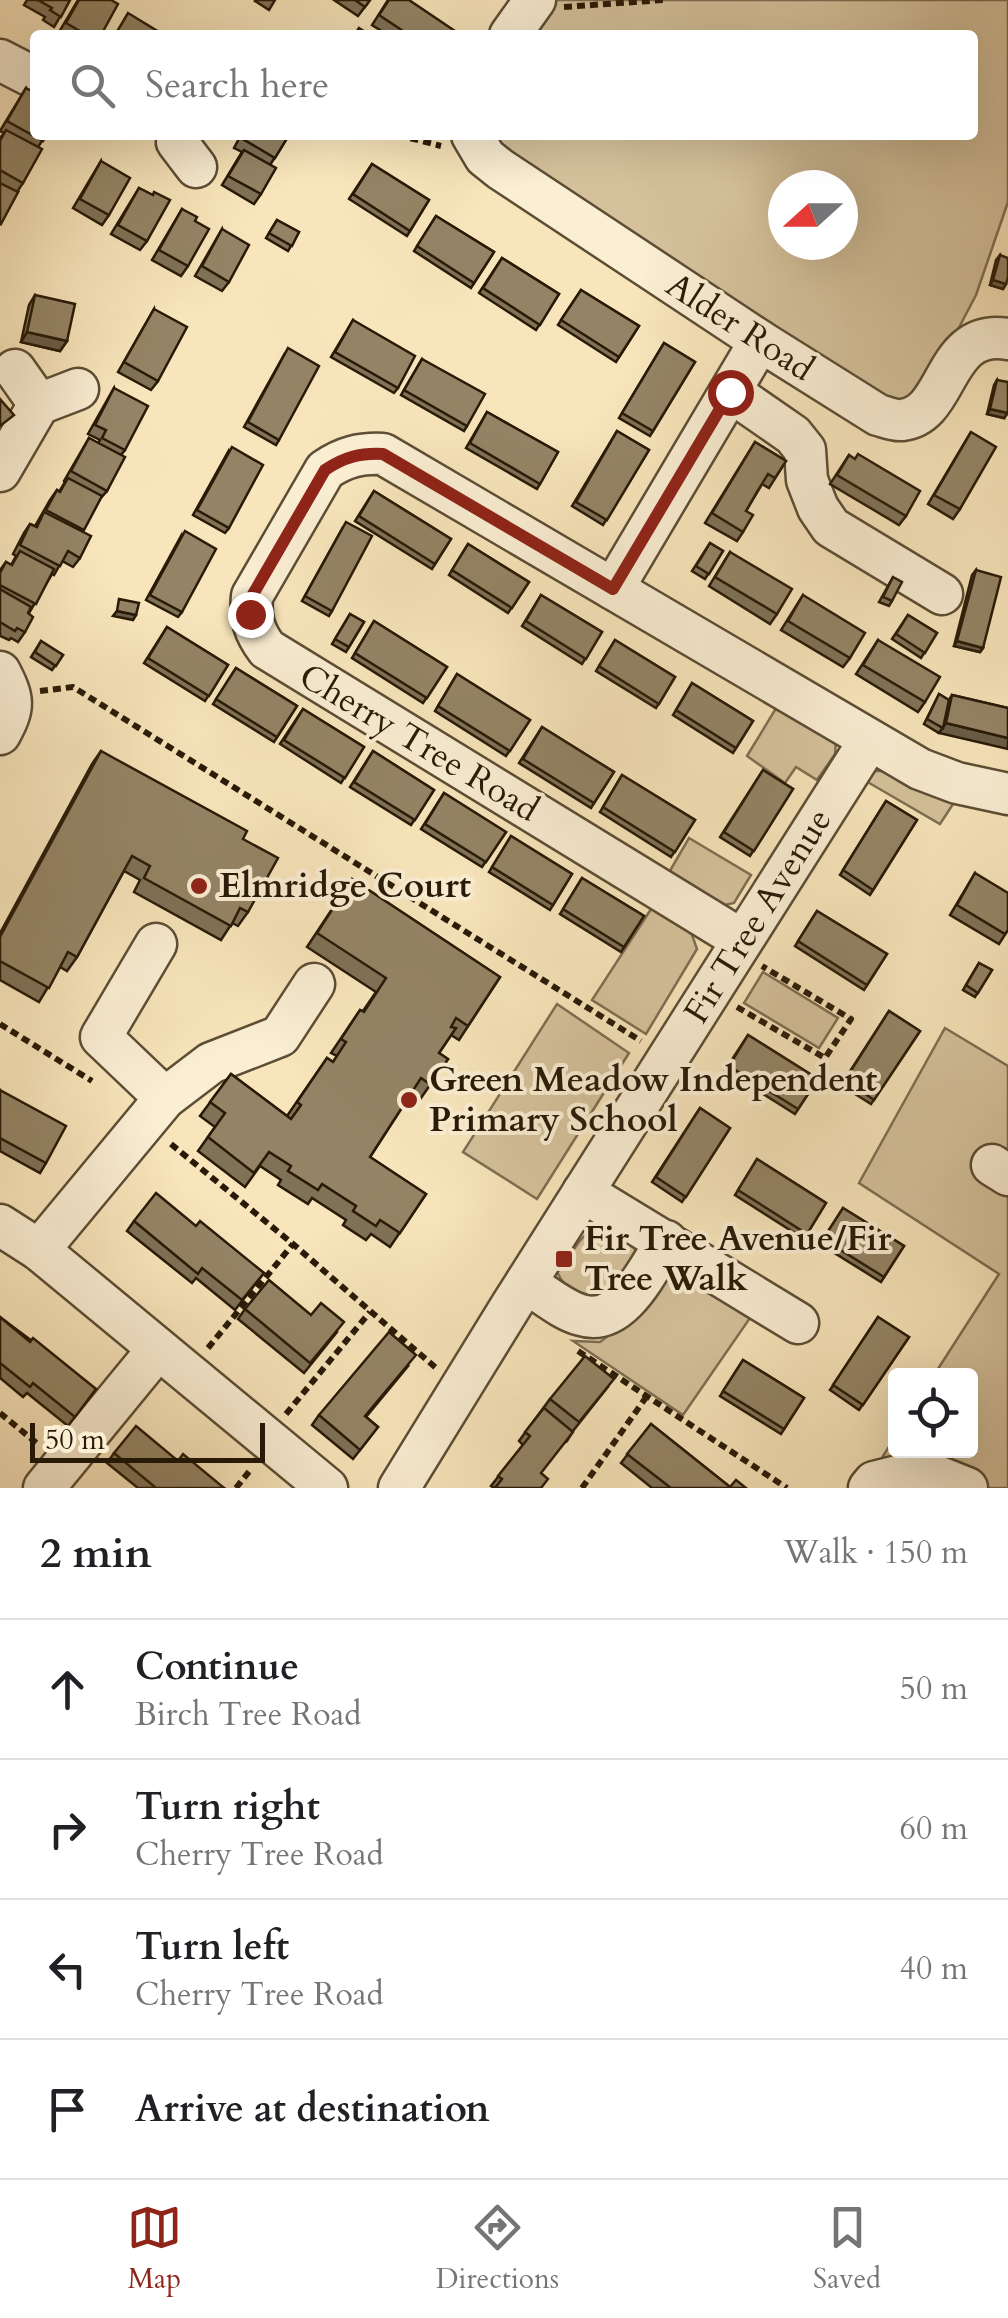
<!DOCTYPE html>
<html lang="en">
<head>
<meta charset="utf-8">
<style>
  :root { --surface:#fff; --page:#f2f2f2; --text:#202124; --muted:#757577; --line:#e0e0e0; --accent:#8f2418 }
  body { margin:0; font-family:Cardo,serif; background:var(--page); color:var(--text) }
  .controls { position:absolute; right:30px; bottom:30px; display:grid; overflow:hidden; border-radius:10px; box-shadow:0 10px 40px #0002 }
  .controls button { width:90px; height:90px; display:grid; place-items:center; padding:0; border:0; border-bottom:2px solid var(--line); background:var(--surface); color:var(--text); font:50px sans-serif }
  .compass { position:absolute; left:768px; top:170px; width:90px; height:90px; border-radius:50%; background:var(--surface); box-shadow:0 10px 40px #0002; rotate:249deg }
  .scale { position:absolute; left:30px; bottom:25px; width:235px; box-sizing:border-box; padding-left:10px; border:5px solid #281a07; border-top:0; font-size:28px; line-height:35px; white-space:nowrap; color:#281a07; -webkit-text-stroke:8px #faeed3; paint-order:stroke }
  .stop { position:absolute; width:30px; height:30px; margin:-22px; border:8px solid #8f2418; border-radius:50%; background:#fff }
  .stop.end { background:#8f2418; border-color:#fff; box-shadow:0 2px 10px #0008 }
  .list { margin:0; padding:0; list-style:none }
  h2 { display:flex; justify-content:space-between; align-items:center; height:130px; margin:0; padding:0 40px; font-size:42px }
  h2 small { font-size:32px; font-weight:400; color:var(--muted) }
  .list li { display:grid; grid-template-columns:65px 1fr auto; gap:30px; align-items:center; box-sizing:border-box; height:140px; padding:0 40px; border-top:2px solid var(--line) }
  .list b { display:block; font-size:38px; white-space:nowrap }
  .list p { margin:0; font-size:32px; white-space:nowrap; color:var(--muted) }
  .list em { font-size:32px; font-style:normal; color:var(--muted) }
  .icon { flex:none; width:55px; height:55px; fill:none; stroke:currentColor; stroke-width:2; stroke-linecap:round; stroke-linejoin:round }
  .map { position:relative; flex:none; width:1008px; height:1488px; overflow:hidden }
  .search { position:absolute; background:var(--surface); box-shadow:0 10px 40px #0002; left:30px; right:30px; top:30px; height:110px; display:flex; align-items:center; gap:25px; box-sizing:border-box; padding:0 35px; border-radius:10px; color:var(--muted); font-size:38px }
  .sheet { height:690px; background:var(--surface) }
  nav { display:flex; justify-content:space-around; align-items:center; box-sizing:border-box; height:140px; border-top:2px solid var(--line); background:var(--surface); font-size:28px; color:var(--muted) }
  nav a { display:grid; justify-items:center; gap:5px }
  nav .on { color:var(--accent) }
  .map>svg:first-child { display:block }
</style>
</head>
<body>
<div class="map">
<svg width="1008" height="1488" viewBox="0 0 1008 1488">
  <rect width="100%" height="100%" fill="#f8e5bb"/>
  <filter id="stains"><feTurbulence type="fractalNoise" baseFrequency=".002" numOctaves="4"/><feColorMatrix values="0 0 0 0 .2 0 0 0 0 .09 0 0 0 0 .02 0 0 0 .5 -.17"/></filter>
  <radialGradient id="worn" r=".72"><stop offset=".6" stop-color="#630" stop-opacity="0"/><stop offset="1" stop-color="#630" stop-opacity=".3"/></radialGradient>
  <g fill="#d5c29c" stroke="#7e6e52" stroke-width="2.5" fill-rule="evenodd">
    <path d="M549,0H1008V202L976,295L930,383L897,405L517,170L494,135H973V35H524ZM783,185H843V245H783Z"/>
    <path d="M778,705L836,741L835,754L817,780L796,767L785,783L747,756Z"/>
    <path d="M871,771H888L955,801L940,824L864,780Z"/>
    <path d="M689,838L751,875L734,903L720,906L668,874Z"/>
    <path d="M653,906L690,929L697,949L646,1034L592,1000Z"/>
    <path d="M763,972L838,1018L819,1048L744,1003Z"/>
    <path d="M557,1004L629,1053L537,1199L463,1152Z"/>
    <path d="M945,1028L1008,1066V1488H863L895,1437L896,1450H970V1376L934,1375L999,1274L859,1183Z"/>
    <path d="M598,1227L606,1228L637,1248C629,1288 580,1320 557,1272C572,1258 577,1235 598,1227Z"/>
    <path d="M676,1273L750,1318L683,1415L573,1341L600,1342L629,1320L651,1284Z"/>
  </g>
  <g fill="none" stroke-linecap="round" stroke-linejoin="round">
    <defs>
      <g id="minor">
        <path d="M510,35L535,0"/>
        <path d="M0,60L35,78"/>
        <path d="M180,135L177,142L196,167"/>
        <path d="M472,135L485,157L500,169L760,341L878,415C886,417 894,421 902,420C951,415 941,328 1008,339"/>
        <path d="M15,370L39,404"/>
        <path d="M731,392L793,435L805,450L807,480L818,508L831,527L942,594"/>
        <path d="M0,471L39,404L78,389"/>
        <path d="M613,589L760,341"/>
        <path d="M0,672C14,699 15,707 0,734"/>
        <path d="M742,940L267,649C254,632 250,618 252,596L325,470C344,457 360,453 383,454L920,769L957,783L1008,794"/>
        <path d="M156,944L101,1037L165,1098"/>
        <path d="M992,1165L1008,1175"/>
        <path d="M583,1192L798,1323"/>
        <path d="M0,1225L39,1250L327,1488"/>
        <path d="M39,1250L165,1098L211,1063L280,1036L314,984"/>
        <path d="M526,1283C543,1293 562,1310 581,1315C622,1328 648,1269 666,1241"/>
        <path d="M44,1488L158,1349"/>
        <path d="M399,1488L511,1306L869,741"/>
        <path d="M869,1488L874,1482L922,1470L967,1488"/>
      </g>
    </defs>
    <use href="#minor" stroke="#5c4d34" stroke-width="45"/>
    <g stroke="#281a07" stroke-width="6" stroke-dasharray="8 5" stroke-linecap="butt">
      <path d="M564,7L663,0"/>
      <path d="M398,135L441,146"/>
      <path d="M40,691L73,687L641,1041"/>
      <path d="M737,1007L825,1058L851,1019L762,966"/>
      <path d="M0,1024L92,1081"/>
      <path d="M171,1144L293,1244L436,1368"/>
      <path d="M208,1348L293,1244"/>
      <path d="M578,1351L787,1488"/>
      <path d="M0,1413L39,1445"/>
      <path d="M286,1414L370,1312"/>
      <path d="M236,1488L251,1469"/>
      <path d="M582,1488L647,1396"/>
    </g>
    <use href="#minor" stroke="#faeed3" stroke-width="40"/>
  </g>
  <g fill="#7f7257" stroke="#281a07" stroke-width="2.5">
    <path d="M27,0H70L54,27L43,20L45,17L24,5Z"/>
    <path d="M78,0H111L101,35H64L59,32Z"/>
    <path d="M256,0H275L269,10L255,1Z"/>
    <path d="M334,0H370L358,16Z"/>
    <path d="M388,0L452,35H388L372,25Z"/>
    <path d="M26,88L46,135L38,147L23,183L17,192H18L0,225V138L4,133L0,131Z"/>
    <path d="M241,135H289L270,165L261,194L254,204L222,185L242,152L234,148Z"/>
    <path d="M101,161L109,215L102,225L73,208Z"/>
    <path d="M372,164L429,200L407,236L349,199Z"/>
    <path d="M139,188L152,195L147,241L140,250L111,234Z"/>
    <path d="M182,209L195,221L188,266L181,276L152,260Z"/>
    <path d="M436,216L494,252L471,288L414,251Z"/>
    <path d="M277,220L299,232L288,251L266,238Z"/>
    <path d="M222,229L229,282L222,291L195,276Z"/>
    <path d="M1000,255L1006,284L1003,289L990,285L996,260Z"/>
    <path d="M502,258L559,294L536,330L479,293Z"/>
    <path d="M581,290L639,326L616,362L558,325Z"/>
    <path d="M35,295L67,341L60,351L21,342L29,305Z"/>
    <path d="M154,309L158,381L151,390L118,372Z"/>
    <path d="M353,320L398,388L394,393L331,357Z"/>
    <path d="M664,343L695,362L650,436L619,418Z"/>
    <path d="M285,353L279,440L276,445L244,427Z"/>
    <path d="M422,359L467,426L464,431L401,395Z"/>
    <path d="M997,380L1004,418L987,414L994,385Z"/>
    <path d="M114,388L125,450L121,455L107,491L99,500L82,532L80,558L73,567L62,561L54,575L52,574L29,613L25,632L18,642L11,638L9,640L0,636V570L6,562L11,565L16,556L13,554L24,533L30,524L35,526L50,500L57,490L59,492L65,482L64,481L89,438L98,443L100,440L88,434Z"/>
    <path d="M487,412L558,452L537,489L466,448Z"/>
    <path d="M617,431L649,450L603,525L572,506Z"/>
    <path d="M971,432L960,509L953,519L928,504Z"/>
    <path d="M755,442L786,461L769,488L762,484L746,511L743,532L737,541L705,523Z"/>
    <path d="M228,452L229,528L225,533L193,515Z"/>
    <path d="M849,455L906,516L899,525L830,484Z"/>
    <path d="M374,491L451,539L432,569L355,521Z"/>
    <path d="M343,527L332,611L329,616L302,601Z"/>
    <path d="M181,536L182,612L178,617L146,600Z"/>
    <path d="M710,543L723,551L705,579L692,571Z"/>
    <path d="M468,544L529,582L508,613L449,575Z"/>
    <path d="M730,552L777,614L770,624L709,586Z"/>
    <path d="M976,570L983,648L980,652L954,646L972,575Z"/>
    <path d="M893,577L892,601L889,606L879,602Z"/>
    <path d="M541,595L602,632L582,664L522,626Z"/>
    <path d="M803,595L850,658L843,667L781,630Z"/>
    <path d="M350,614L364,622L346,652L332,644Z"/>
    <path d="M908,615L937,633L921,658L892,639Z"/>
    <path d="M374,621L447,667L423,703L352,658Z"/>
    <path d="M167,627L228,665L205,701L144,663Z"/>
    <path d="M615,640L675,677L656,708L596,671Z"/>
    <path d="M878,640L925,702L918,712L856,674Z"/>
    <path d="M41,641L63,655L52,670L31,657Z"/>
    <path d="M236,668L297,706L274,742L213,704Z"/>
    <path d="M457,674L530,720L506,756L435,711Z"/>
    <path d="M692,683L753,721L733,753L673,715Z"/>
    <path d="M939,694L949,700L952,695L1008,708L939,733L924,724Z"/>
    <path d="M303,709L364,747L341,783L280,744Z"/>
    <path d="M542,727L614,772L591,808L519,763Z"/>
    <path d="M101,751L243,839L248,912L238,926L232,923L221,940L134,892L140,880L124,871L77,957L67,971L60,967L39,1002L0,980V933L92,764Z"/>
    <path d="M373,751L434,790L411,825L350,787Z"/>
    <path d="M763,770L793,789L750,856L720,837Z"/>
    <path d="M622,775L695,820L671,857L600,812Z"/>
    <path d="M444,793L506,832L482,867L421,829Z"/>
    <path d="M886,801L917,820L870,895L840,875Z"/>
    <path d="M511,836L572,874L550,910L489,872Z"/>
    <path d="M975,873L1008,930L999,944L950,915Z"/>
    <path d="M582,878L644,916L621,952L560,914Z"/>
    <path d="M352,879L500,977L459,1040L451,1035L439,1053L448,1059L421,1098L412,1092L370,1157L426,1194L390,1247L371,1234L366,1240L343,1225L346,1220L312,1198L308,1204L278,1185L281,1180L260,1166L245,1187L198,1151L215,1127L200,1116L231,1074L287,1116L327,1058L333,1062L337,1056L331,1053L360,1010L363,1011L376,992L307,947Z"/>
    <path d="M817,911L887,954L864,990L795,946Z"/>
    <path d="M979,963L992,970L975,997L963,990Z"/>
    <path d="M889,1011L920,1031L871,1104L841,1085Z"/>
    <path d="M748,1035L818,1079L795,1114L725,1070Z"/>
    <path d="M0,1090L46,1163L40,1173L0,1151Z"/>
    <path d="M700,1108L730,1128L682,1202L652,1182Z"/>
    <path d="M757,1159L826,1203L804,1239L735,1195Z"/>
    <path d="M843,1208L904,1246L881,1282L820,1244Z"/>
    <path d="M134,1221L196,1226L264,1273L235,1310L196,1278L192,1283L127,1231Z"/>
    <path d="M245,1309L311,1315L337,1332L304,1373L238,1319Z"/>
    <path d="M0,1317L96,1389L68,1426L27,1393L23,1397L0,1378Z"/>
    <path d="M878,1317L909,1337L859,1410L830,1390Z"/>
    <path d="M743,1360L804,1398L781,1434L720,1396Z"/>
    <path d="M409,1365L366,1417L378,1427L353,1459L312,1425L319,1415Z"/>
    <path d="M607,1388L573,1431L567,1441L494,1488L491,1486L523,1445L519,1441L550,1399Z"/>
    <path d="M651,1424L730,1487L746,1488H652L621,1463Z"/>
    <path d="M114,1453L178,1461L224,1488H138L107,1463Z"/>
  </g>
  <g fill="#685c47" stroke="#281a07" stroke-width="2.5">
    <path d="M993,280L1006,284L1003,289L990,285Z"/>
    <path d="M27,332L67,341L60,351L21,342Z"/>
    <path d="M990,409L1008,413L1004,418L987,414Z"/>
    <path d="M117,611L136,615L133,620L113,616Z"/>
    <path d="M957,641L983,648L980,652L954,646Z"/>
    <path d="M946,723L1008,738V749L939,733Z"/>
  </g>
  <g fill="#948465" stroke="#281a07" stroke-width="2.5">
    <path d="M38,0H70L61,17L50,10L52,8Z"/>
    <path d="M79,0H111L118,4L101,35H87L66,23Z"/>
    <path d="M355,0H370L365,7Z"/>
    <path d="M389,0H409L455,31L452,35H409L379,15Z"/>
    <path d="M128,13L159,32L157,35H115Z"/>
    <path d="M359,28L370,35H354Z"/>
    <path d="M26,88L35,93V135H46L43,141L7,121Z"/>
    <path d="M6,130L42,149L23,183L0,170V141Z"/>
    <path d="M243,135H289L275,158L241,138Z"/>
    <path d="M244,150L276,168L261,194L228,176Z"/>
    <path d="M101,161L130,178L109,215L80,199Z"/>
    <path d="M372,164L429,200L410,231L353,194Z"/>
    <path d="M0,183L18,192L1,224L0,223Z"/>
    <path d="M139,188L153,195L154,192L170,200L147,241L118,225Z"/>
    <path d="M182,209L197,217L195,221L209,229L188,266L159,250Z"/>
    <path d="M436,216L494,252L474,283L417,246Z"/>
    <path d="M277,220L299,232L292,246L269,233Z"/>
    <path d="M222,229L249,245L229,282L202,266Z"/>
    <path d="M1000,255L1008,258V277L1006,284L993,280Z"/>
    <path d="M502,258L559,294L540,325L483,288Z"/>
    <path d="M581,290L639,326L619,357L561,320Z"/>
    <path d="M35,295L75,304L67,341L27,332Z"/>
    <path d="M154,309L187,327L158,381L124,362Z"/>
    <path d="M353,320L415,356L398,388L335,352Z"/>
    <path d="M664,343L695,362L653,431L622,413Z"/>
    <path d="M288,348L319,366L279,440L248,422Z"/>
    <path d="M422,359L485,394L467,426L404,390Z"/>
    <path d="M997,380L1008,382V413L990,409Z"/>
    <path d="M114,388L148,406L125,450L102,438L106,430L95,425Z"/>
    <path d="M0,399L14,415L0,426Z"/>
    <path d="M487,412L558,452L540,484L470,443Z"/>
    <path d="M617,431L649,450L607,520L576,502Z"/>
    <path d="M971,432L996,447L960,509L934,495Z"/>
    <path d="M89,438L125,457L107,491L71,471Z"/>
    <path d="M755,442L786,461L775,478L768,474L757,492L746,511L753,515L743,532L712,513Z"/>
    <path d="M232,447L263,465L229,528L197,510Z"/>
    <path d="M858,454L920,491L906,516L837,475L849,455L855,459Z"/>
    <path d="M68,478L102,496L84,530L46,510L57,490L60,492Z"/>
    <path d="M374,491L451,539L435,564L359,516Z"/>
    <path d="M44,512L91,536L80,558L68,551L60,566L20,545L30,524L37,527Z"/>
    <path d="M346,522L372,536L332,611L305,596Z"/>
    <path d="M185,531L216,549L182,612L150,595Z"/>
    <path d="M710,543L723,551L709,574L696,566Z"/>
    <path d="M468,544L529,582L512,608L452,570Z"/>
    <path d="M20,551L54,569L36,604L0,585V573L6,562L12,565Z"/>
    <path d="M730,552L792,589L777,614L715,577Z"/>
    <path d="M976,570L1001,577L983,648L957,641Z"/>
    <path d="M893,577L902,582L892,601L883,597Z"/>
    <path d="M0,589L31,607L28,613L33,617L25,632L17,628L15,631L0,622Z"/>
    <path d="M541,595L602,632L586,659L526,621Z"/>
    <path d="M803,595L865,633L850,658L788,621Z"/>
    <path d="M119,599L139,603L136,615L117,611Z"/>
    <path d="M350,614L364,622L349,647L335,639Z"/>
    <path d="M908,615L937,633L925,653L896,634Z"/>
    <path d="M374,621L447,667L427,698L355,653Z"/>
    <path d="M167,627L228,665L209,696L148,658Z"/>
    <path d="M615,640L675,677L659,704L599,666Z"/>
    <path d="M878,640L940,677L925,702L863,665Z"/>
    <path d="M41,641L63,655L56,666L35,652Z"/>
    <path d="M236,668L297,706L277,737L216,699Z"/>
    <path d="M457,674L530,720L510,751L438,706Z"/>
    <path d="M692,683L753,721L736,748L676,710Z"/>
    <path d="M939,694L949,700L943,728L927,719Z"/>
    <path d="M952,695L1008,708V738L946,723Z"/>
    <path d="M303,709L364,747L345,778L284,740Z"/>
    <path d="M542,727L614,772L594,803L523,759Z"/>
    <path d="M101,751L247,831L243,839L278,858L248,912L240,908L231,926L144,878L150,866L132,856L77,957L68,952L49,988L0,961V937Z"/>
    <path d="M373,751L434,790L415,820L354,782Z"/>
    <path d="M763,770L793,789L754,851L724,832Z"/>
    <path d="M622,775L695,820L675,852L603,807Z"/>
    <path d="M444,793L506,832L486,862L425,824Z"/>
    <path d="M886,801L917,820L873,890L843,870Z"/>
    <path d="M511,836L572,874L553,905L492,867Z"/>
    <path d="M975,873L1008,893V930L1005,934L957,905Z"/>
    <path d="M582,878L644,916L624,947L563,909Z"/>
    <path d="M352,879L500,977L468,1026L456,1018L451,1027L456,1028L439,1053L448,1059L431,1085L421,1078L370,1157L426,1194L400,1233L380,1220L376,1226L353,1211L356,1206L322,1184L318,1190L288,1171L291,1166L269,1152L254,1173L208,1137L225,1113L210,1102L231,1074L291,1119L301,1105L297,1102L327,1058L333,1062L346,1042L341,1039L360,1010L364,1012L386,978L317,933Z"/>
    <path d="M817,911L887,954L867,985L798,941Z"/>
    <path d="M979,963L992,970L978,993L966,985Z"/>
    <path d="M889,1011L920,1031L874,1100L845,1080Z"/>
    <path d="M748,1035L818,1079L798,1109L729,1066Z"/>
    <path d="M0,1090L66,1126L46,1163L0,1138Z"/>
    <path d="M700,1108L730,1128L686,1197L656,1177Z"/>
    <path d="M757,1159L826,1203L807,1234L738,1190Z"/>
    <path d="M156,1193L196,1226L200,1221L264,1273L242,1300L202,1268L198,1274L134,1221Z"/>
    <path d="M843,1208L904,1246L884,1277L823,1239Z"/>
    <path d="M269,1280L311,1315L321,1303L344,1322L310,1363L245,1309Z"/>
    <path d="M0,1317L30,1342L33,1338L96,1389L75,1417L33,1383L30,1387L0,1363Z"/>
    <path d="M878,1317L909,1337L863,1405L833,1385Z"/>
    <path d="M389,1332L416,1355L365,1416L378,1427L360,1450L319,1415Z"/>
    <path d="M585,1356L614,1379L579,1422L550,1399Z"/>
    <path d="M743,1360L804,1398L784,1429L723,1391Z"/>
    <path d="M544,1408L573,1432L541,1473L548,1479L541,1488H495L502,1479L498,1476L530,1436L525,1432Z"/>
    <path d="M651,1424L730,1487L736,1480L746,1488H671L627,1454Z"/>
    <path d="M136,1426L178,1461L183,1454L224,1488H156L114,1453Z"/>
  </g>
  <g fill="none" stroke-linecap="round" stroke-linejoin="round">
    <path stroke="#8f2418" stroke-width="12" d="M250,614L252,596L325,470C344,457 360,453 383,454L613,589L730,392"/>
  </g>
  <g fill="#8f2418" stroke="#faeed3" stroke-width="4">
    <circle cx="199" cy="886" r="10"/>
    <circle cx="409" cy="1100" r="10"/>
    <rect x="554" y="1249" width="20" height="20" rx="5"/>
  </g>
  <g text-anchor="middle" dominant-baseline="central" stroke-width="8" stroke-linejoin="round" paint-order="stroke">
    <g font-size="35" fill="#281a07" stroke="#faeed3">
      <text transform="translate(740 327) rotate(33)">Alder Road</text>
      <text transform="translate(419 743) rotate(31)">Cherry Tree Road</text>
      <text transform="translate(758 916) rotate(-58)">Fir Tree Avenue</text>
    </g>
    <g font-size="35" font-weight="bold" fill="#281a07" stroke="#faeed3" text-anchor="start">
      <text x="219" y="886">Elmridge Court</text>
      <text x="429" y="1080">Green Meadow Independent<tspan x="429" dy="40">Primary School</tspan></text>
      <text x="584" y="1239">Fir Tree Avenue/Fir<tspan x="584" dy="40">Tree Walk</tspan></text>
    </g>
  </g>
  <rect width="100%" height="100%" filter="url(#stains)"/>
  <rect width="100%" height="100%" fill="url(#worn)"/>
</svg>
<div class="controls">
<button><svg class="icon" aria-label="locate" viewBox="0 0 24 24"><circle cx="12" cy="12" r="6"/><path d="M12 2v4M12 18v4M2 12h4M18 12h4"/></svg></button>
</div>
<svg class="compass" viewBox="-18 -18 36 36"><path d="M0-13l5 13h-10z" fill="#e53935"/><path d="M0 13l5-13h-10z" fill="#757577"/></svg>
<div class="scale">50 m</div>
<div class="stop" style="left:730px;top:392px"></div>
<div class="stop end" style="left:250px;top:614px"></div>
<div class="search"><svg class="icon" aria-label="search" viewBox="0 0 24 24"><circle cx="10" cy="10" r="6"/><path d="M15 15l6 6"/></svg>Search here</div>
</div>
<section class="sheet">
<h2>2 min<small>Walk · 150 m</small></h2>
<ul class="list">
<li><svg class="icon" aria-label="ahead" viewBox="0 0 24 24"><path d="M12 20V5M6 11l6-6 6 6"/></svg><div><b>Continue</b><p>Birch Tree Road</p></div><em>50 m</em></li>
<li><svg class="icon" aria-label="right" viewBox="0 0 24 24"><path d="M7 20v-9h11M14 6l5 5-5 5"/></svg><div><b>Turn right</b><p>Cherry Tree Road</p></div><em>60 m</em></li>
<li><svg class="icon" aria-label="left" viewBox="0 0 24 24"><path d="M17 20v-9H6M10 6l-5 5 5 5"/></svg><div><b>Turn left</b><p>Cherry Tree Road</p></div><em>40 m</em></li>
<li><svg class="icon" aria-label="arrive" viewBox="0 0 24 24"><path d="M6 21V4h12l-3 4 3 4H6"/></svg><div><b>Arrive at destination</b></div></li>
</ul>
</section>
<nav>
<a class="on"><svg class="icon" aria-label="map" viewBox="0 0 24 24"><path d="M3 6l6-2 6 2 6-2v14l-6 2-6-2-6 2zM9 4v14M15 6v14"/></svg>Map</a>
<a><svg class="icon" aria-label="directions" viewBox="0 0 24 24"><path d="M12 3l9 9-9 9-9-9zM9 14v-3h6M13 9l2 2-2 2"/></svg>Directions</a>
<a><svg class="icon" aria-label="saved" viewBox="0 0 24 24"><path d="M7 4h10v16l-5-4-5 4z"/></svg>Saved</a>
</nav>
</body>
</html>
